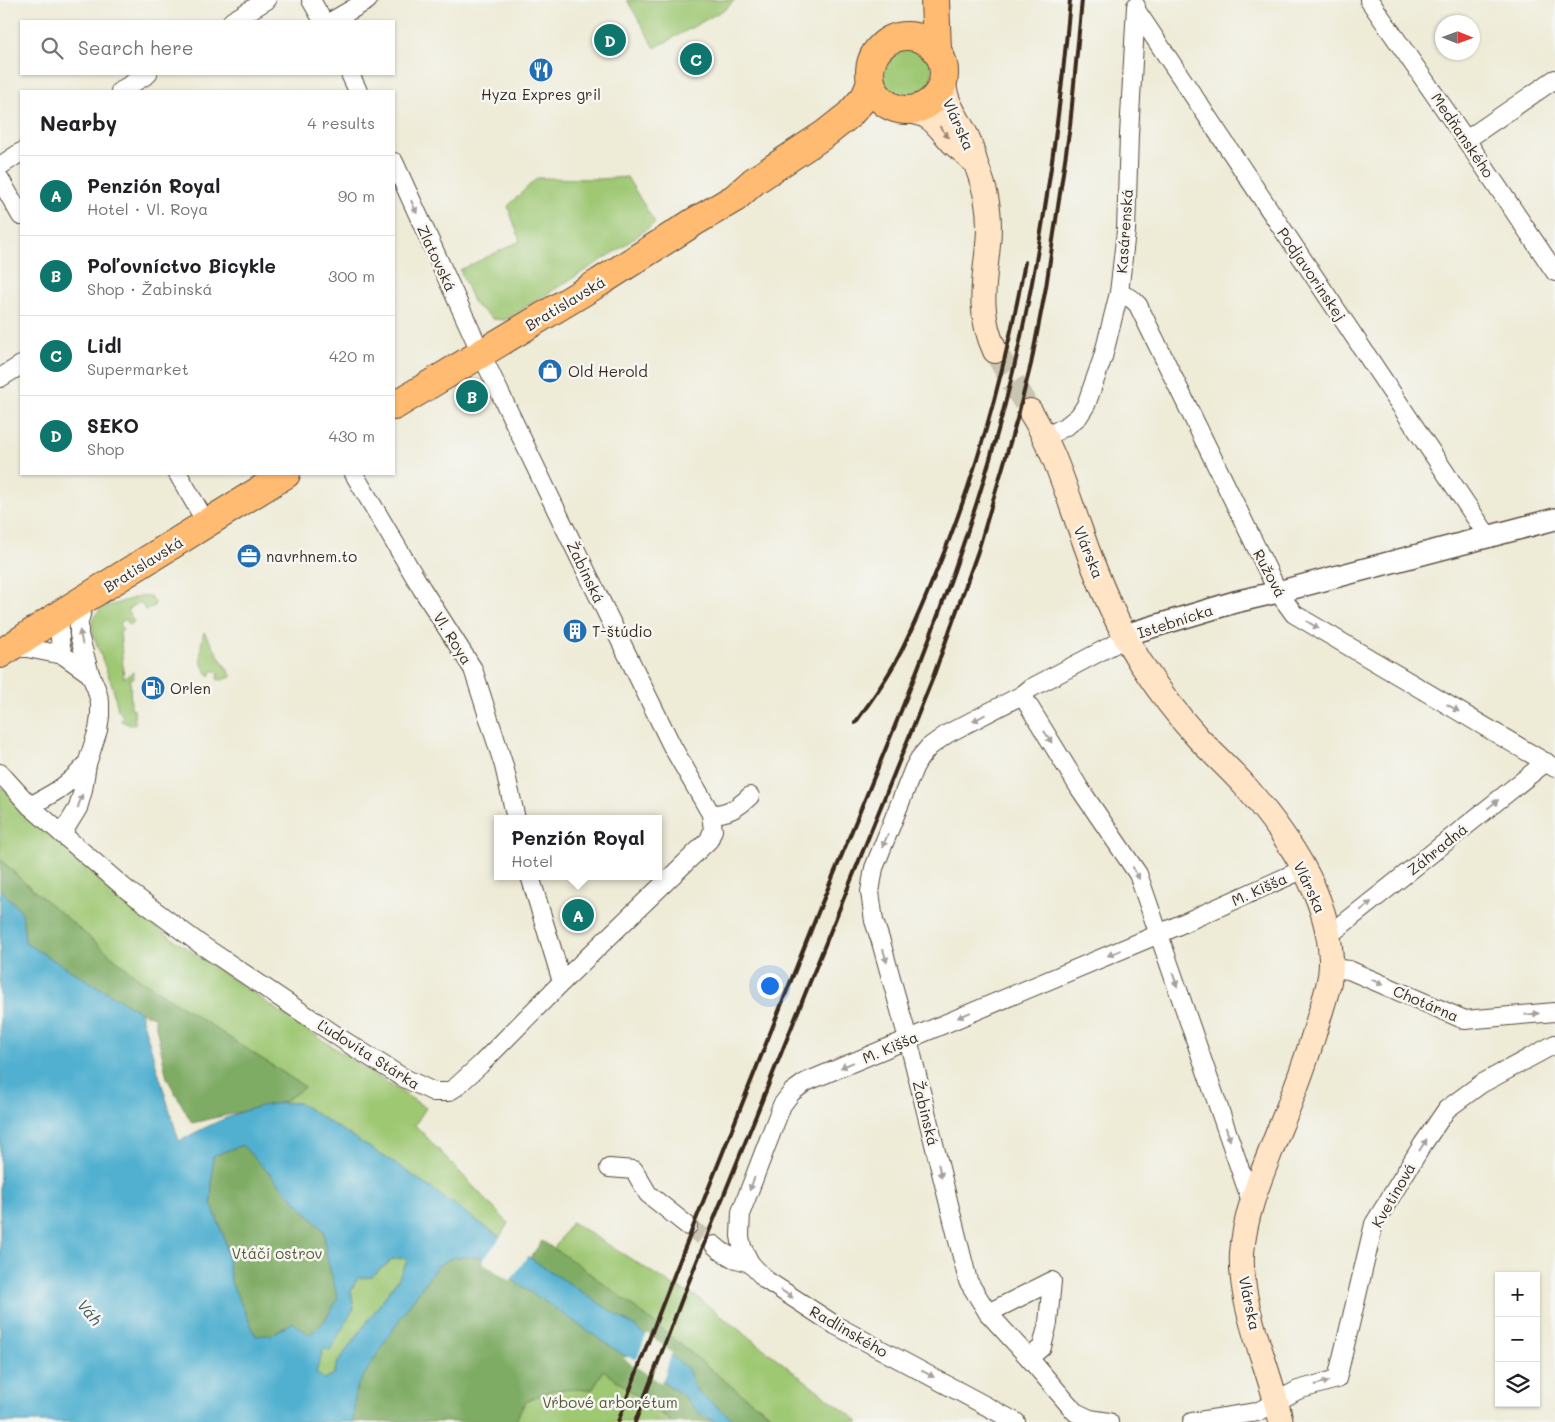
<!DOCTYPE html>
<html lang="en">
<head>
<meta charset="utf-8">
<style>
  :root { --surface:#fff; --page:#f2f2f2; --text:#202124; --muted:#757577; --line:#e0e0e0; --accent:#0f766e }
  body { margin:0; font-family:Mali,sans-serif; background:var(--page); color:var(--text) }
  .controls { position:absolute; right:15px; bottom:15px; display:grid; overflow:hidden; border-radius:0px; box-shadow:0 1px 4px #0004 }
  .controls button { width:45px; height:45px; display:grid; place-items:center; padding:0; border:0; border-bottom:1px solid var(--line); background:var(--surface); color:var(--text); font:25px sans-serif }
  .compass { position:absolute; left:1435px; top:15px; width:45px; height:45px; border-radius:50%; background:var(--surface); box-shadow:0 1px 4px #0004; rotate:91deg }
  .you { position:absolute; left:769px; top:985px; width:18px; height:18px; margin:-12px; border:4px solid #fff; border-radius:50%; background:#1a73e8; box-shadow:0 0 0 8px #1a73e833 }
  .badge { display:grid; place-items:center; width:32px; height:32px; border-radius:50%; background:var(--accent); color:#fff; font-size:16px; font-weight:700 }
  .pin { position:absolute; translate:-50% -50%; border:2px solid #fff; box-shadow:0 1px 5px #0006 }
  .popup { position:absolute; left:494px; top:815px; width:168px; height:65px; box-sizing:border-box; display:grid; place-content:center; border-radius:0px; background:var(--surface); filter:drop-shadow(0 1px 4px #0005); font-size:16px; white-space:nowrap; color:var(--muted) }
  .popup b { font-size:19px; color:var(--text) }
  .popup::after { content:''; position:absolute; left:50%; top:100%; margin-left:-10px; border:10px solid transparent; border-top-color:var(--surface) }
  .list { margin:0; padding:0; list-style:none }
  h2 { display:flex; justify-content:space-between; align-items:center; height:65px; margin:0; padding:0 20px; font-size:21px }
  h2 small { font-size:16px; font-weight:400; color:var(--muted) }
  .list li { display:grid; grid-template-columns:32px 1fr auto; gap:15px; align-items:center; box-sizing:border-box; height:80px; padding:0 20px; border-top:1px solid var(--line) }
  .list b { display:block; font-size:19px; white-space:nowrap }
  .list p { margin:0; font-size:16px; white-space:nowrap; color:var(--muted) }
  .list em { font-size:16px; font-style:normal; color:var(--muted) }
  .icon { flex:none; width:28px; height:28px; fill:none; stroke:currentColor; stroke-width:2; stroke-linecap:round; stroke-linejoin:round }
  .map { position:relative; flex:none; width:1555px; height:1422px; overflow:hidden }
  .search { position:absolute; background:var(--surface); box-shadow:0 1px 4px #0004; left:20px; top:20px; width:375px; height:55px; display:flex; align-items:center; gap:12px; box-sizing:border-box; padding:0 18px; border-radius:0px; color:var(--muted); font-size:19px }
  .panel { position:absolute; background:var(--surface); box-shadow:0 1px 4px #0004; left:20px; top:90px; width:375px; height:385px; border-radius:0px }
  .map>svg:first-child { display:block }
</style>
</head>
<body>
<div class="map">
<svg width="1555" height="1422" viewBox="0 0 1555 1422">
  <rect width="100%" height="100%" fill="#f6f6f2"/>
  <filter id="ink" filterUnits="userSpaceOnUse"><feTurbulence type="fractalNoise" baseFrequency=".02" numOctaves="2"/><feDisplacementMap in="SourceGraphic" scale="10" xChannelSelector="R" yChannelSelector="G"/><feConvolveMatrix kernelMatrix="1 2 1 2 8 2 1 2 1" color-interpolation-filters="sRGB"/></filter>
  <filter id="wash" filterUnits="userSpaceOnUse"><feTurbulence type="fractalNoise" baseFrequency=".0096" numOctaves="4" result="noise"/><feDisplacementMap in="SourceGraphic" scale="20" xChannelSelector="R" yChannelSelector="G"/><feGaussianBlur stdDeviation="1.12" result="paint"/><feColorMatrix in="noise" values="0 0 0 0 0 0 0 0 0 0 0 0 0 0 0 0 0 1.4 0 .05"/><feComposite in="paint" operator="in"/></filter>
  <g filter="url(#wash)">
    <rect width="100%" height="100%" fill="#eeebd7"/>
    <g fill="#9fc873" stroke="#6d7948">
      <path d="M627,0H735L727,8L655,48Z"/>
      <circle cx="907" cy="73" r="25"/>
      <path d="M627,177L655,223L618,250L505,320L493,319L474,304L460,270L520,241L508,206L537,178L600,179Z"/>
      <path d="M140,596L150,597L155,602L154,606L146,611L140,602L127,610L134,622L129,625L126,619L119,624L123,630L120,632L124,678L133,672L134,678L130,679L131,708L134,709L135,724L130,725L121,721L123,716L118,710L113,688L93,634L92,621L94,616L102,608Z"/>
      <path d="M204,632L232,677L221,680L217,679L219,673L213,670L210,676C197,665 200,647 204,632Z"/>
      <path d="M0,786L147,921L304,1028L426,1108L415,1125L508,1223L500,1237L402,1168L299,1103L283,1102L305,1087L138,978L25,883L0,859Z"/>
      <path d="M572,1222L677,1288L694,1295L859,1422H781L736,1390L637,1309L554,1248Z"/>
      <path d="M402,1258L408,1260L398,1279L338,1362L334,1374L324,1380L316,1373L323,1349L354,1309L351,1291L358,1277H371L393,1259Z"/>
      <path d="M603,1370L672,1422H515L525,1402L552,1390L593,1389Z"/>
    </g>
    <g fill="#7fac65" stroke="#5d6b42">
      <path d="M0,859L25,883L138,978L305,1087L283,1102L192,1123L167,1078L154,1017L140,1012L25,943L22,912L0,889Z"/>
      <path d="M242,1145L324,1231L326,1254L338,1299L324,1322L309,1335L293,1322L274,1334L256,1336L231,1282L225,1240L211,1203L213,1155Z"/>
      <path d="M542,1241L579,1265L637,1309L736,1390L781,1422H736L695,1389L688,1369L634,1326L530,1258Z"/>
      <path d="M453,1257H479L684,1396L699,1413L715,1422H672L603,1370L593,1389L552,1390L525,1402L515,1422H353L356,1388L361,1379L404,1312L437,1266Z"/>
    </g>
    <path fill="#51b0d0" stroke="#466d77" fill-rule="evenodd" d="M0,889L22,912L25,943L140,1012L179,1141C216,1122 256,1100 299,1103L402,1168L530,1258L634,1326L688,1369L695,1389L736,1422H715L699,1413L684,1396L479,1257H453L437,1266L404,1312L356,1388L353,1422H0ZM242,1145L324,1231L326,1254L338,1299L324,1322L309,1335L293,1322L274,1334L256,1336L231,1282L225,1240L211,1203L213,1156ZM402,1258L408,1260L398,1279L338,1362L334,1374L324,1379L316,1373L323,1349L330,1350L354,1308L351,1291L358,1278L371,1277L393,1259Z"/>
    <g fill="#eeebd7">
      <path d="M502,1235L529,1254L510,1281L482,1262Z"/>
      <path d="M647,1333L672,1353L665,1371L666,1372L661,1383L623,1358L628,1357L637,1359Z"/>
    </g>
  </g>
  <g filter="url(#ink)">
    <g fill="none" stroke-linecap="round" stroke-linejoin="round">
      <path stroke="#cac4b2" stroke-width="18" stroke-dasharray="18 9" stroke-linecap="butt" d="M688,1226L714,1245"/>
      <path stroke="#cac4b2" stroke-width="24" stroke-dasharray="24 12" stroke-linecap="butt" d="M995,351L1030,411"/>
      <defs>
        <g id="minor">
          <path d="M311,0L323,21"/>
          <path d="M1369,0L1466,140L1555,272"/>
          <path d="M1136,10L1489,538"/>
          <path d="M232,21L267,0"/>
          <path d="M332,21L368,0"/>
          <path d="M350,74L358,91"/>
          <path d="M120,91L148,74"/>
          <path d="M1466,140L1555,79"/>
          <path d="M0,166L21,152"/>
          <path d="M0,179L21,216"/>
          <path d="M1119,293L1132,299L1138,305L1278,592L1294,614L1555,768"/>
          <path d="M0,378L21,365"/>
          <path d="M1046,437L1068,425L1079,416L1086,405L1103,357L1119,293L1126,231L1129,135L1136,6"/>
          <path d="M178,474L207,524"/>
          <path d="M354,474L422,589L473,669L504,766L516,819"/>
          <path d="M62,613C58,628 59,641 63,655"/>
          <path d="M9,648H27L63,655L90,674"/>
          <path d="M1022,695L1080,789L1138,874L1251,1201"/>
          <path d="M0,773L30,806L62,834L127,890L200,944L346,1042L402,1077L434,1092H448L456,1087L480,1065L562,982L709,840L713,830L711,814L672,746L563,524L486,364L394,162"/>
          <path d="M30,806C56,792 67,786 87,764"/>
          <path d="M711,814C727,814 738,808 750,796"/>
          <path d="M62,834L78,808L83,790L87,764L98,730L100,716V702L96,688L90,674L79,635V622L85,599"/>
          <path d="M530,876L562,982"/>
          <path d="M1328,936L1546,762"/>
          <path d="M1331,968L1349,970L1465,1020L1555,1012"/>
          <path d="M609,1168L634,1170L648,1194L688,1226"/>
          <path d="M714,1245L721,1251L733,1258L750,1263L766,1280L835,1325L1016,1422"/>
          <path d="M750,1263L742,1247L740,1236L741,1212L782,1105L792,1092L806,1082L1159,934L1304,869"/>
          <path d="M988,1313L1052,1281L1048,1323L1042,1347L1029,1358"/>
          <path d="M1109,1422L1090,1419L1075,1412L1029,1358L988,1313L968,1281L908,1039L881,942L874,921L870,892L874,868L914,768L919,759L929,747L947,734L1022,695L1031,688L1126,638"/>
          <path d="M1192,1422L1257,1412L1298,1390L1337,1379L1374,1224L1423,1144L1447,1109L1481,1084L1555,1044"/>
        </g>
        <path id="tertiary" d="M1126,638L1135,632L1235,602L1278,592L1555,519"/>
        <g id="secondary">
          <path d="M944,80C944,103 959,119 968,139C972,147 973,156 976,164C980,175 984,186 986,197C998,253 968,293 995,351"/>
          <path d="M903,110C933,114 933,121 952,142C958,148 965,152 970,158"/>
          <path d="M1030,411C1054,449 1065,488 1080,529C1095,573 1116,624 1140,662C1157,688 1177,715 1198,738C1213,754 1230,769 1245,786C1287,835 1328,893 1331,959C1332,981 1323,1003 1317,1024C1306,1062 1292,1099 1277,1135C1262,1174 1245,1211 1242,1253C1239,1309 1270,1367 1281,1422"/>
        </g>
        <g id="primary">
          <path d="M935,0L937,49"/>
          <circle cx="907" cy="73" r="37"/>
          <path d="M394,406L600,282L694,222L735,198L754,181L825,134L849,115L865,97L871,83"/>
          <path d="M0,654L62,613L286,474"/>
        </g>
      </defs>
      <use href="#minor" stroke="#56473a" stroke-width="20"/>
      <use href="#tertiary" stroke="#56473a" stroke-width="24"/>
      <use href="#secondary" stroke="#56473a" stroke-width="26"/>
      <use href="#primary" stroke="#56473a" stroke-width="30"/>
      <use href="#minor" stroke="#fff" stroke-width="18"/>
      <use href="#tertiary" stroke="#fff" stroke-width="21"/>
      <use href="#secondary" stroke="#ffe4c6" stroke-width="24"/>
      <use href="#primary" stroke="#ffbb71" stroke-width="28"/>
      <g stroke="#3b2a1e" stroke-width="4">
        <path d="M855,723C869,704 883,684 895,663C910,636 922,606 934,577C977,476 1005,370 1025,262"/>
        <path d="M618,1422C650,1335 684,1249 719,1162C753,1078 785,994 819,910C882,757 949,605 994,445C1035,300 1057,150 1070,0"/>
        <path d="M635,1422L685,1291L932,680L978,551L1017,419L1031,364L1046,287L1070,126L1082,0"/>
      </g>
    </g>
    <defs><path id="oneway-solid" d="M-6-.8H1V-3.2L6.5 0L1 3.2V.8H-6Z" transform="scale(1.25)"/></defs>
    <use fill="#9d8772" href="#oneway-solid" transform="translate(944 132) rotate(52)"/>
    <g fill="#a79f9a">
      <use href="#oneway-solid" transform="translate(414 207) rotate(66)"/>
      <use href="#oneway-solid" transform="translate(1313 625) rotate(31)"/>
      <use href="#oneway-solid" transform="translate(81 637) rotate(-101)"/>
      <use href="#oneway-solid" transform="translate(1453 708) rotate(31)"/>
      <use href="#oneway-solid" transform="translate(979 718) rotate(152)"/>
      <use href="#oneway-solid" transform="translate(1048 737) rotate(57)"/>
      <use href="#oneway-solid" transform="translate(80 801) rotate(-72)"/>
      <use href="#oneway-solid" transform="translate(1493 804) rotate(-39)"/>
      <use href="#oneway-solid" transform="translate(885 841) rotate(112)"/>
      <use href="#oneway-solid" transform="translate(1136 873) rotate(62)"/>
      <use href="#oneway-solid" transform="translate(1366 906) rotate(-39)"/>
      <use href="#oneway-solid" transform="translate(1114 953) rotate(157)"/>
      <use href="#oneway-solid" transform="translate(885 956) rotate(74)"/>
      <use href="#oneway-solid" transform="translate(1175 980) rotate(71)"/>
      <use href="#oneway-solid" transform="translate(1377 982) rotate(23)"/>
      <use href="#oneway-solid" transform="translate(1532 1014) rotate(-5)"/>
      <use href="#oneway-solid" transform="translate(964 1015) rotate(157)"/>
      <use href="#oneway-solid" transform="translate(847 1065) rotate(157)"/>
      <use href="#oneway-solid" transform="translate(1228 1134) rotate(71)"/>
      <use href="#oneway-solid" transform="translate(1423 1145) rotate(-57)"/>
      <use href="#oneway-solid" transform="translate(940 1171) rotate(76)"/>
      <use href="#oneway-solid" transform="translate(752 1184) rotate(111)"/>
      <use href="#oneway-solid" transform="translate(787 1294) rotate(33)"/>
      <use href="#oneway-solid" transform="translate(928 1374) rotate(28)"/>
      <use href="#oneway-solid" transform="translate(1322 1383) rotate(-16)"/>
    </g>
  </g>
  <defs>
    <symbol id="restaurant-disc" viewBox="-11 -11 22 22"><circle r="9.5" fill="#1f6fb2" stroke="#f6f6f2"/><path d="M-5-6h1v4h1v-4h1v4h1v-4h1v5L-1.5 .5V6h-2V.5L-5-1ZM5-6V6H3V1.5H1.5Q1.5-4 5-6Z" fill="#fff"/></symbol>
    <symbol id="shop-disc" viewBox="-11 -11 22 22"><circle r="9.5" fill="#1f6fb2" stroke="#f6f6f2"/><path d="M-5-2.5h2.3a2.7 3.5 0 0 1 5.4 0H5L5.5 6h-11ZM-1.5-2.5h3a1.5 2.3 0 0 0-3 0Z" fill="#fff"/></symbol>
    <symbol id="office-disc" viewBox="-11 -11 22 22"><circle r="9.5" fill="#1f6fb2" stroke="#f6f6f2"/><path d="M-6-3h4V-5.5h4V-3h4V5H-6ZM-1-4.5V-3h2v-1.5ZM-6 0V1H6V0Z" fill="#fff"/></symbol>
    <symbol id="building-disc" viewBox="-11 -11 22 22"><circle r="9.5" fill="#1f6fb2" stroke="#f6f6f2"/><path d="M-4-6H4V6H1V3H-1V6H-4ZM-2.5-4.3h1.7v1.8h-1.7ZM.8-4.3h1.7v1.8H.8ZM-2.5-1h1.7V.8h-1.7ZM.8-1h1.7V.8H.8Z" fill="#fff"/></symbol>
    <symbol id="fuel-disc" viewBox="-11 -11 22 22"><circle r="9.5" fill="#1f6fb2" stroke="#f6f6f2"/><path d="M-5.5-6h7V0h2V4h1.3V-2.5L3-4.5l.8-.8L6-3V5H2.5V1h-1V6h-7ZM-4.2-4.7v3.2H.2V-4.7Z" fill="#fff"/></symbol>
  </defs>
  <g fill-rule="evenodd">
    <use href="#restaurant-disc" x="527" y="56" width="28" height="28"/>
    <use href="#shop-disc" x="536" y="357" width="28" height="28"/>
    <use href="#office-disc" x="235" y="542" width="28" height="28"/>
    <use href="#building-disc" x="561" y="617" width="28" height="28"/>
    <use href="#fuel-disc" x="139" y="674" width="28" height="28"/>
  </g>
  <g text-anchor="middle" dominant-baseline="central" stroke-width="5" stroke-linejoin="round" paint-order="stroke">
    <g font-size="15" fill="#3b2a1e" stroke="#f6f6f2" text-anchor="start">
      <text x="541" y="94" text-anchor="middle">Hyza Expres gril</text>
      <text x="568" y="371">Old Herold</text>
      <text x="266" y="556">navrhnem.to</text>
      <text x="592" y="631">T-štúdio</text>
      <text x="170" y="688">Orlen</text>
    </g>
    <g font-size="15" fill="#3b2a1e" stroke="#f6f6f2">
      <text transform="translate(959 124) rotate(66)">Vlárska</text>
      <text transform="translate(1463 135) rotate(56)">Medňanského</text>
      <text transform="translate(1124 231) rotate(-86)">Kasárenská</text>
      <text transform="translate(437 258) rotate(65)">Zlatovská</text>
      <text transform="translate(1312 274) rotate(56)">Podjavorinskej</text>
      <text transform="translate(565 303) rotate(-31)">Bratislavská</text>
      <text transform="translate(1089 552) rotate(68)">Vlárska</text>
      <text transform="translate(143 564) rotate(-32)">Bratislavská</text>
      <text transform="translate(586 572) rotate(64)">Žabinská</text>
      <text transform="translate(1270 573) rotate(62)">Ružová</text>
      <text transform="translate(1175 621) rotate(-18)">Istebnícka</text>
      <text transform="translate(453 638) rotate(58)">Vl. Roya</text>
      <text transform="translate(1437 849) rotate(-39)">Záhradná</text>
      <text transform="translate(1310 887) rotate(65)">Vlárska</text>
      <text transform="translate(1259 889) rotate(-24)">M. Kišša</text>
      <text transform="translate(1426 1003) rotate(23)">Chotárna</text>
      <text transform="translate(890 1047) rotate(-23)">M. Kišša</text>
      <text transform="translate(369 1054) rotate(32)">Ľudovíta Stárka</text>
      <text transform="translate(926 1113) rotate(76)">Žabinská</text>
      <text transform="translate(1393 1195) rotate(-60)">Kvetinová</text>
      <text transform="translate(1250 1303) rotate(78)">Vlárska</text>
      <text transform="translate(849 1331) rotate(30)">Radlinského</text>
    </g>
    <g font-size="15" fill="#595938" stroke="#f6f6f2">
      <text x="277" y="1253">Vtáčí ostrov</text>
      <text x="610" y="1402">Vŕbové arborétum</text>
    </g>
    <g font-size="16" font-style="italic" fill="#43595c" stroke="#f6f6f2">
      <text transform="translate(90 1312) rotate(51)">Váh</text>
    </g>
  </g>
</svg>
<div class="controls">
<button>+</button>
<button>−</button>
<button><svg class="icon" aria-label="layers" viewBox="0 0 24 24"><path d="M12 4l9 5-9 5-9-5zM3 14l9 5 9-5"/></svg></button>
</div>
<svg class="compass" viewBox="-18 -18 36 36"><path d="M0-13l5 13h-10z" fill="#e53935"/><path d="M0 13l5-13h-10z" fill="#757577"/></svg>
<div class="you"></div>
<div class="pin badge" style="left:578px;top:915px">A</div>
<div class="popup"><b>Penzión Royal</b>Hotel</div>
<div class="pin badge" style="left:472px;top:396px">B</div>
<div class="pin badge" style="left:696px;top:59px">C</div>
<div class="pin badge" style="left:610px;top:40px">D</div>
<div class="search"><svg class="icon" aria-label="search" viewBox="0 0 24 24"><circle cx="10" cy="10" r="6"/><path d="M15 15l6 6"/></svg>Search here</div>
<section class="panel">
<h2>Nearby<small>4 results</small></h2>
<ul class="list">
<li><span class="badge">A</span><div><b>Penzión Royal</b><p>Hotel · Vl. Roya</p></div><em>90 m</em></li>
<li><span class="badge">B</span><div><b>Poľovníctvo Bicykle</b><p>Shop · Žabinská</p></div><em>300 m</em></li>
<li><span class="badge">C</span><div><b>Lidl</b><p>Supermarket</p></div><em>420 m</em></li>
<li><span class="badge">D</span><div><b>SEKO</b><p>Shop</p></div><em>430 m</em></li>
</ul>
</section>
</div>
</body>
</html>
